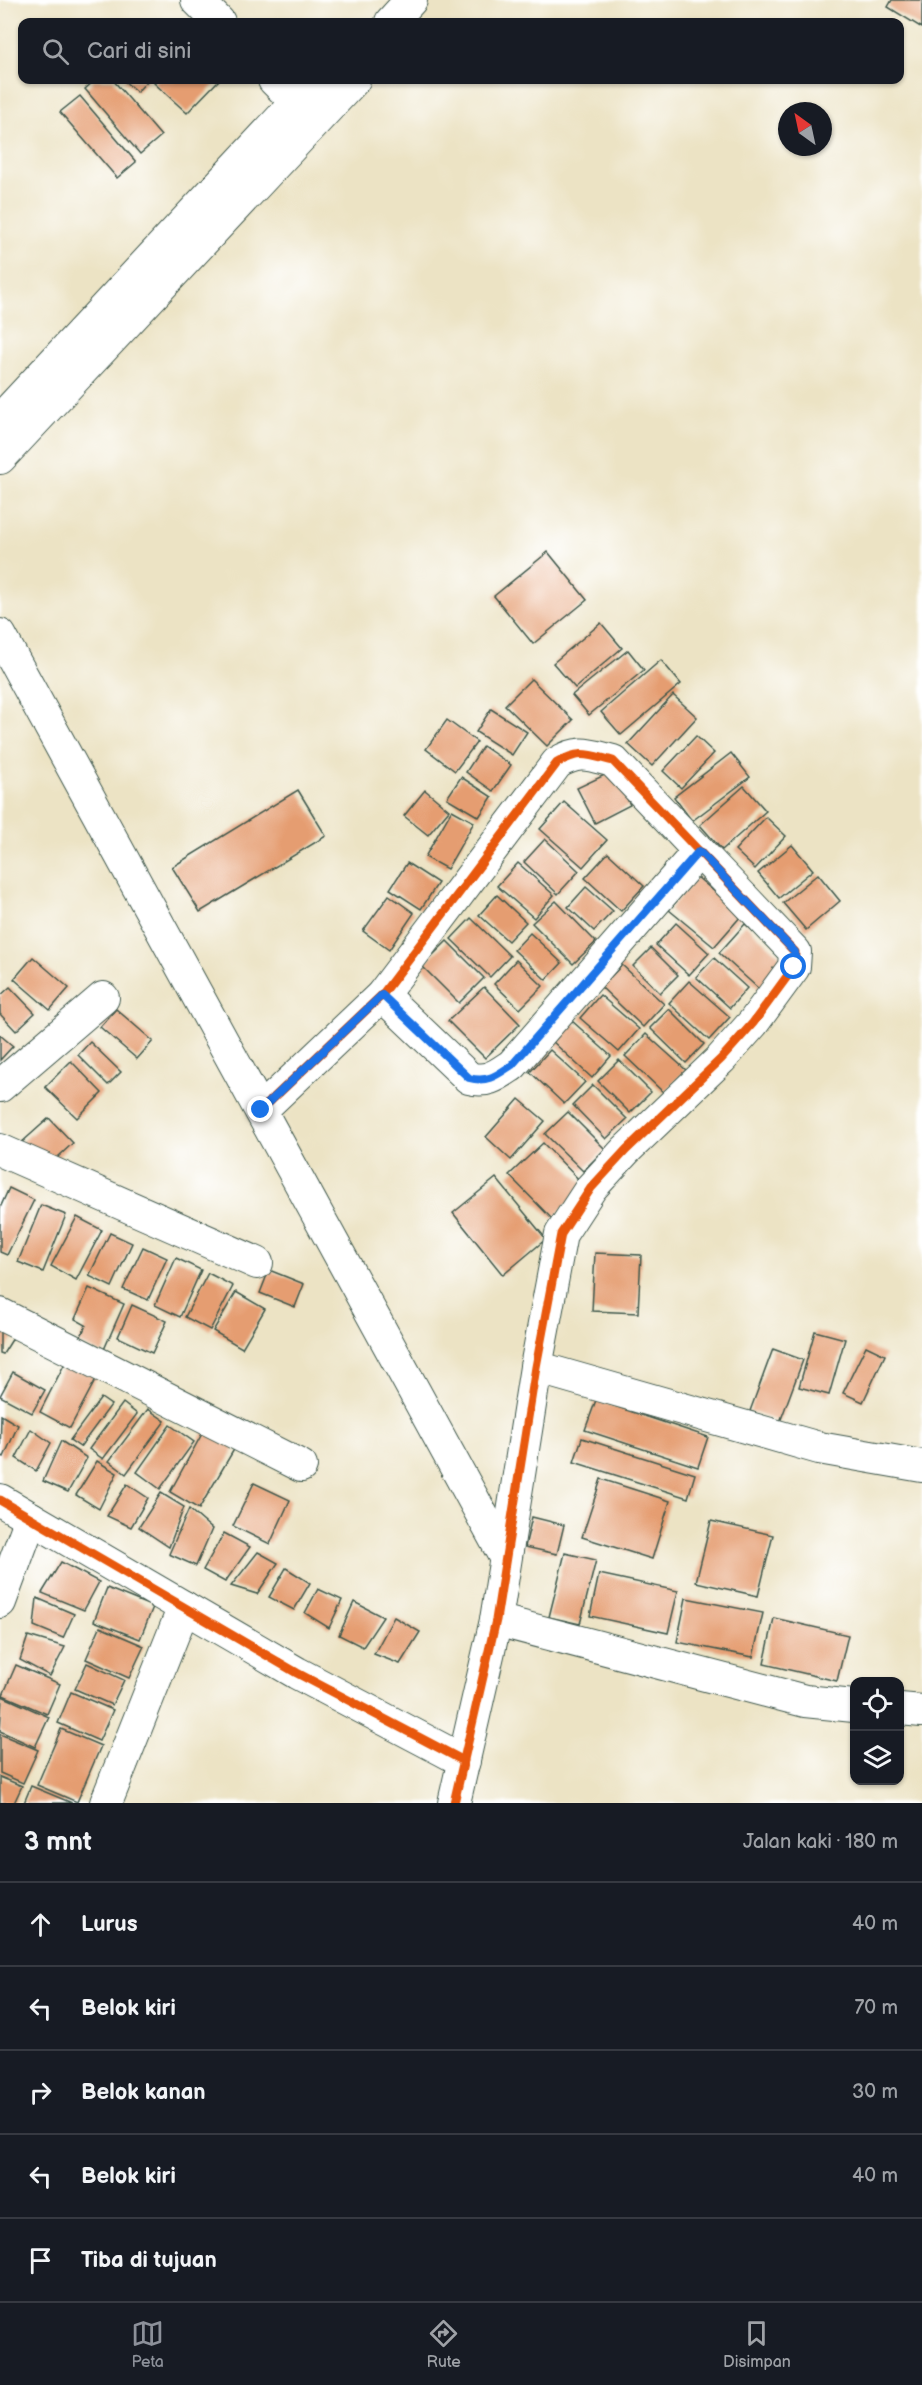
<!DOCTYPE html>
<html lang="id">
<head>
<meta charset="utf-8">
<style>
  :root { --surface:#171b24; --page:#242831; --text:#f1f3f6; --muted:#9ea1a6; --line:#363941; --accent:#8c9099 }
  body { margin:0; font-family:"Balsamiq Sans",sans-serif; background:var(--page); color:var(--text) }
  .controls { position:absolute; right:18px; bottom:18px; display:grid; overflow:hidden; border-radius:12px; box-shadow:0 2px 4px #0004 }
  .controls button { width:54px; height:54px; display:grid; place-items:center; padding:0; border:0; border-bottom:2px solid var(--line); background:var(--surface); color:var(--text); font:30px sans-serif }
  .compass { position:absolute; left:778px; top:102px; width:54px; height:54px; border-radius:50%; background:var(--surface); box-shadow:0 2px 4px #0004; rotate:327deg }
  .stop { position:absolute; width:18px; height:18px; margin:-14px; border:4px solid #1a73e8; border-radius:50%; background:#fff }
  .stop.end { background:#1a73e8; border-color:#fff; box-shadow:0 2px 6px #0008 }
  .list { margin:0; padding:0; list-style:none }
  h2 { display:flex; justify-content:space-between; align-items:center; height:78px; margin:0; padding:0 24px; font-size:26px }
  h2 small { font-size:20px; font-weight:400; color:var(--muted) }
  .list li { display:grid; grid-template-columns:39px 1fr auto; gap:18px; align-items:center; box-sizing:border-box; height:84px; padding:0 24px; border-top:2px solid var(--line) }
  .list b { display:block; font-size:22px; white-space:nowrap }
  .list em { font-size:20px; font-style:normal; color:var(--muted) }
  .icon { flex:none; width:33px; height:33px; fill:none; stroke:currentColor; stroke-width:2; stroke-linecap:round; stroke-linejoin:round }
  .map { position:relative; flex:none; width:922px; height:1803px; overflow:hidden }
  .search { position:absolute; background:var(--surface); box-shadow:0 2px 4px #0004; left:18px; right:18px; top:18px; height:66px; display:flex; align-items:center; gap:15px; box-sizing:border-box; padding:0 21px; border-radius:12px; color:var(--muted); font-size:22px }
  .sheet { height:498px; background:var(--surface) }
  nav { display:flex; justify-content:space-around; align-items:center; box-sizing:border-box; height:84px; border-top:2px solid var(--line); background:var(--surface); font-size:16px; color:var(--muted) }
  nav a { display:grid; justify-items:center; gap:3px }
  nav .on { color:var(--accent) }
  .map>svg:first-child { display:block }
</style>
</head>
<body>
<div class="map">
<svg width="922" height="1803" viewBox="0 0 922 1803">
  <rect width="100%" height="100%" fill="#fff"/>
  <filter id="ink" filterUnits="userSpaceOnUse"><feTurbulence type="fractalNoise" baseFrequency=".0167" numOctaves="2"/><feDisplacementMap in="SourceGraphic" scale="12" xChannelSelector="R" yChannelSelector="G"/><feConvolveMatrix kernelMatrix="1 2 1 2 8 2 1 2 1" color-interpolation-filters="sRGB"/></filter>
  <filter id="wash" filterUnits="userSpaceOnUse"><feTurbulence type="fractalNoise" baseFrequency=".008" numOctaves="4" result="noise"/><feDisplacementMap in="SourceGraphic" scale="24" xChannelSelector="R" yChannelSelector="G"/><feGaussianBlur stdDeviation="1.35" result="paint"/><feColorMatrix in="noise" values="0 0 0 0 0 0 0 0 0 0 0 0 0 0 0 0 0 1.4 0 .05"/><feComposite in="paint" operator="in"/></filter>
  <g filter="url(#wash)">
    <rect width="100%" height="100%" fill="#ece3c4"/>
    <g id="blocks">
      <g fill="#e59d71">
        <path d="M892,0H922V28L888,7Z"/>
        <path d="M95,80H113L161,136L140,154L85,89Z"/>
        <path d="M123,80H148L137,92Z"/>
        <path d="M157,80H219L187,113L154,83Z"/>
        <path d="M80,96L136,162L117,178L60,112Z"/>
        <path d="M548,552L587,600L533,644L494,596Z"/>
        <path d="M601,623L622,648L575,688L553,663Z"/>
        <path d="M628,650L644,670L589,715L572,695Z"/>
        <path d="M661,660L681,684L621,735L601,712Z"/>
        <path d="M531,679L573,720L547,746L505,705Z"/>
        <path d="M673,695L697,717L652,766L628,744Z"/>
        <path d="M491,709L527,732L512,755L476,732Z"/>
        <path d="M447,720L477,742L455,771L426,749Z"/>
        <path d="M696,736L714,753L681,788L663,771Z"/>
        <path d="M483,746L511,765L493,791L466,772Z"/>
        <path d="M731,753L750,777L692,821L674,797Z"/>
        <path d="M613,771L630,805L595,823L577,788Z"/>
        <path d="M461,777L492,797L479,817L447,798Z"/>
        <path d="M744,786L766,811L722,850L700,825Z"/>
        <path d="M298,790L326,836L200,912L172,867Z"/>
        <path d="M425,790L449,810L428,835L404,816Z"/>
        <path d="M564,802L607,840L583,867L540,829Z"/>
        <path d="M452,810L474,822L447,869L425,857Z"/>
        <path d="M766,817L786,836L755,869L735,850Z"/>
        <path d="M545,839L579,871L558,894L524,862Z"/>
        <path d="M792,845L813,870L779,898L758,873Z"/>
        <path d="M608,853L644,886L621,911L585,878Z"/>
        <path d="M407,863L438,883L421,909L390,889Z"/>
        <path d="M518,863L554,895L534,918L497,886Z"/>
        <path d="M818,874L840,901L806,930L783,903Z"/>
        <path d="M697,877L742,915L714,947L669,910Z"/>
        <path d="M586,887L613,911L594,931L568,907Z"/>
        <path d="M389,895L414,913L389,950L363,931Z"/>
        <path d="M497,895L526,922L508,941L479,915Z"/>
        <path d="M556,901L596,942L573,964L532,923Z"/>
        <path d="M471,918L510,956L490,977L451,939Z"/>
        <path d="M676,923L709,953L689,975L656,945Z"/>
        <path d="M745,924L785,960L759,989L719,953Z"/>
        <path d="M530,933L562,963L546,980L514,950Z"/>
        <path d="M447,941L484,978L459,1003L422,966Z"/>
        <path d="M651,948L678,975L660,993L633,966Z"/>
        <path d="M33,957L69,988L50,1010L14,979Z"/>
        <path d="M714,958L747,988L730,1008L696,977Z"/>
        <path d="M516,960L543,986L520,1009L494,984Z"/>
        <path d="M622,965L664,1004L643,1027L601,987Z"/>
        <path d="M689,981L730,1017L709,1040L669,1003Z"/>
        <path d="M10,987L35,1013L16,1031L0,1014V996Z"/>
        <path d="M484,987L520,1024L485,1058L448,1021Z"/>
        <path d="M600,995L639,1029L619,1052L580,1018Z"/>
        <path d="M116,1009L153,1041L137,1059L100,1027Z"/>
        <path d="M669,1009L704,1044L686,1063L650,1028Z"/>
        <path d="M571,1020L611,1056L592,1078L552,1041Z"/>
        <path d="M646,1034L686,1070L664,1093L625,1056Z"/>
        <path d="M0,1035L13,1046L0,1060Z"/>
        <path d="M90,1042L121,1072L108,1085L78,1055Z"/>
        <path d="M550,1050L585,1082L564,1104L530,1072Z"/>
        <path d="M619,1060L651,1092L630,1113L598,1081Z"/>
        <path d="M71,1061L102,1093L77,1118L45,1087Z"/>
        <path d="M593,1085L627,1119L606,1139L573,1105Z"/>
        <path d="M519,1099L545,1121L511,1160L486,1137Z"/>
        <path d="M568,1112L605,1149L583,1171L545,1134Z"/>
        <path d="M49,1118L73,1143L45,1169L21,1143Z"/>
        <path d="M543,1143L586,1187L552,1219L509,1175Z"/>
        <path d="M496,1178L546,1239L503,1275L453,1213Z"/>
        <path d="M9,1188L34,1200L7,1255L0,1252V1208Z"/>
        <path d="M41,1205L66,1215L43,1272L18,1262Z"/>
        <path d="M77,1217L102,1230L76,1280L51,1266Z"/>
        <path d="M110,1233L132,1243L112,1287L89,1276Z"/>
        <path d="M143,1247L167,1258L148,1300L123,1289Z"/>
        <path d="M595,1253L641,1255L638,1313L592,1311Z"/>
        <path d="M176,1258L201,1270L180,1317L155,1305Z"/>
        <path d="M269,1270L304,1284L295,1307L260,1293Z"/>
        <path d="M208,1273L233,1286L210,1330L185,1317Z"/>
        <path d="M89,1288L124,1304L102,1354L78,1343L86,1325L75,1319Z"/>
        <path d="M236,1292L265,1309L242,1348L213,1331Z"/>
        <path d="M132,1305L167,1321L152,1353L118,1337Z"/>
        <path d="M0,1319L18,1330L3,1354L0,1353Z"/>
        <path d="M815,1331L845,1339L829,1395L799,1387Z"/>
        <path d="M866,1346L885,1355L863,1402L843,1393Z"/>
        <path d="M773,1349L803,1360L780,1422L750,1411Z"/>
        <path d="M66,1361L97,1377L70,1428L40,1412Z"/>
        <path d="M13,1372L45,1390L32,1413L0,1396Z"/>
        <path d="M101,1398L111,1405L80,1447L70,1440Z"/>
        <path d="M596,1400L708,1437L698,1467L585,1430Z"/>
        <path d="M123,1403L137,1414L103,1459L89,1449Z"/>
        <path d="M148,1409L165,1421L126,1474L109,1461Z"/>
        <path d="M1,1415L18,1425L4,1457L0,1455Z"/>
        <path d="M208,1423L239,1441L199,1509L170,1492Z"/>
        <path d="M170,1425L194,1442L160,1489L137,1472Z"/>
        <path d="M31,1429L51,1443L36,1471L16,1458Z"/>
        <path d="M582,1438L695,1474L688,1498L574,1462Z"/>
        <path d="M61,1441L87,1458L68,1492L43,1481Z"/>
        <path d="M97,1461L117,1473L99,1509L76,1495Z"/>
        <path d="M601,1479L670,1501L652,1559L582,1537Z"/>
        <path d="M254,1483L290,1500L270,1544L233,1526Z"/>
        <path d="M127,1484L148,1498L131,1527L107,1516Z"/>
        <path d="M161,1493L184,1507L169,1547L139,1527Z"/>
        <path d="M189,1509L212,1529L196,1566L169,1554Z"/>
        <path d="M532,1517L564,1525L557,1554L525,1547Z"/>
        <path d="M711,1521L773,1535L758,1596L696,1582Z"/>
        <path d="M224,1533L250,1547L225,1582L203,1570Z"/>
        <path d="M258,1552L278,1563L257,1594L231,1586Z"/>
        <path d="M565,1553L596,1560L580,1624L549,1617Z"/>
        <path d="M61,1562L99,1582L84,1610L42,1593Z"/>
        <path d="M286,1568L310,1583L294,1610L269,1597Z"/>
        <path d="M599,1574L678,1591L668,1633L590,1616Z"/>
        <path d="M107,1588L153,1607L140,1639L94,1621Z"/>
        <path d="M318,1589L342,1600L329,1628L305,1613Z"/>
        <path d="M37,1598L74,1614L63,1638L34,1626Z"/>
        <path d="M686,1598L763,1613L753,1657L677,1642Z"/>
        <path d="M354,1602L383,1617L363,1647L339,1635Z"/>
        <path d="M394,1617L420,1632L400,1664L374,1654Z"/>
        <path d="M774,1618L848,1635L837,1681L764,1664Z"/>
        <path d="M100,1627L144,1646L129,1678L86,1659Z"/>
        <path d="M28,1636L65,1647L50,1676L20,1660Z"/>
        <path d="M87,1663L124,1680L112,1705L75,1689Z"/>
        <path d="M16,1665L60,1684L47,1714L3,1695Z"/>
        <path d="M71,1692L113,1710L99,1741L58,1723Z"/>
        <path d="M2,1696L49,1717L35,1747L0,1731Z"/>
        <path d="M61,1729L101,1746L77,1802L37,1785Z"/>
        <path d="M0,1734L38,1750L23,1783L0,1773Z"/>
        <path d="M0,1777L22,1786L14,1803H0Z"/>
        <path d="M31,1786L72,1803H24Z"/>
      </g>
    </g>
  </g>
  <g filter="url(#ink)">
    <use href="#blocks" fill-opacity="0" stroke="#3e564a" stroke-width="1.5"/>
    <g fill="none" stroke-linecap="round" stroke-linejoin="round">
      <defs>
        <g id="minor">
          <path d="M197,0L219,22"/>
          <path d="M391,22L411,0"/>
          <path d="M274,80L296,102"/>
          <path d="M0,420L317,80"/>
          <path d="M0,458L354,80"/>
          <path d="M0,635L505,1557"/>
          <path d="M382,995L469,1078C488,1083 497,1075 512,1065L699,851"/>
          <path d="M0,1086L103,998"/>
          <path d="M261,1110L382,995L557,763C580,749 589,755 613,761L795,952L794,967L753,1023L721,1059L626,1150L591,1188L561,1234L536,1367L496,1620L454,1803"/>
          <path d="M0,1150L257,1263"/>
          <path d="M0,1314L301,1466"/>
          <path d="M536,1367L819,1448L922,1466"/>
          <path d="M0,1500L297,1673L464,1761"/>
          <path d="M0,1602L31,1518"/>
          <path d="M496,1620L805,1701L854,1706"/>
          <path d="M900,1709L922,1711"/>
          <path d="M106,1803L184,1607"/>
        </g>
      </defs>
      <use href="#minor" stroke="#3e564a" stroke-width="34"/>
      <use href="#minor" stroke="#fff" stroke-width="32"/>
      <defs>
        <g id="cycleway">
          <path d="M261,1110L382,995L557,763C580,749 589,755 613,761L795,952L794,967L753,1023L721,1059L626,1150L591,1188L561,1234L536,1367L496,1620L454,1803"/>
          <path d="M0,1500L297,1673L464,1761"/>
        </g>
      </defs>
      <use href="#cycleway" stroke="#fff" stroke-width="13"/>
      <use href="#cycleway" stroke="#e8590c" stroke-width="9"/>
    </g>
  </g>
  <g fill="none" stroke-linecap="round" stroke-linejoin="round" filter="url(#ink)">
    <path stroke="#1a73e8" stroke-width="8" d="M261,1110L382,995L469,1078C488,1083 497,1075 512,1065L699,851L795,952L794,967"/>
  </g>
</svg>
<div class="controls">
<button><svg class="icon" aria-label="locate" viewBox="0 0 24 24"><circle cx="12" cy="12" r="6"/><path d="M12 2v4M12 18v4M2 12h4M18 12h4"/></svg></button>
<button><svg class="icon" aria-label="layers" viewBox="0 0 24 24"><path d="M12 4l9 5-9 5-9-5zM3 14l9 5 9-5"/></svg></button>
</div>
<svg class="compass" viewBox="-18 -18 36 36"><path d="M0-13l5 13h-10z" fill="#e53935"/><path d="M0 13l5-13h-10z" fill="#9ea1a6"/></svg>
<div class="stop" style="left:794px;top:967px"></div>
<div class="stop end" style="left:261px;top:1110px"></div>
<div class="search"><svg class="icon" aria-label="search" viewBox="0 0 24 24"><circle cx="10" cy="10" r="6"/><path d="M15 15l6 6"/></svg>Cari di sini</div>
</div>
<section class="sheet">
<h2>3 mnt<small>Jalan kaki · 180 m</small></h2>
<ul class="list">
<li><svg class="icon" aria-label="ahead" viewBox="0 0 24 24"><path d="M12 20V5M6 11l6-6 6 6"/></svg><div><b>Lurus</b></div><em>40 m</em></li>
<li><svg class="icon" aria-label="left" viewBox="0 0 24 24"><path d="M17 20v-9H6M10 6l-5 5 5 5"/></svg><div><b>Belok kiri</b></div><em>70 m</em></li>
<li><svg class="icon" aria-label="right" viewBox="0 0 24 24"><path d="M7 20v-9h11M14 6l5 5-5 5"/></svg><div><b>Belok kanan</b></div><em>30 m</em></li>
<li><svg class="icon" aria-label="left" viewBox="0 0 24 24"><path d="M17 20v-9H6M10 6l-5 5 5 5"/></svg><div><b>Belok kiri</b></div><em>40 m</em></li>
<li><svg class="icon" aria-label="arrive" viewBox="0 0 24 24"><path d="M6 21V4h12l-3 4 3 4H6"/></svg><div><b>Tiba di tujuan</b></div></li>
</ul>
</section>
<nav>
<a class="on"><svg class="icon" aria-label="map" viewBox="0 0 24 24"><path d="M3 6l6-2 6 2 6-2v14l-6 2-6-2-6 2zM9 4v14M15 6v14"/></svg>Peta</a>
<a><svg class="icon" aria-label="directions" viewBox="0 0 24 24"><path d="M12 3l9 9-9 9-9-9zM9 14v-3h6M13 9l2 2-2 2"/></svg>Rute</a>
<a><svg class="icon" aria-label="saved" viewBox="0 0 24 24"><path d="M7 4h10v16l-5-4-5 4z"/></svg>Disimpan</a>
</nav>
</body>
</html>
